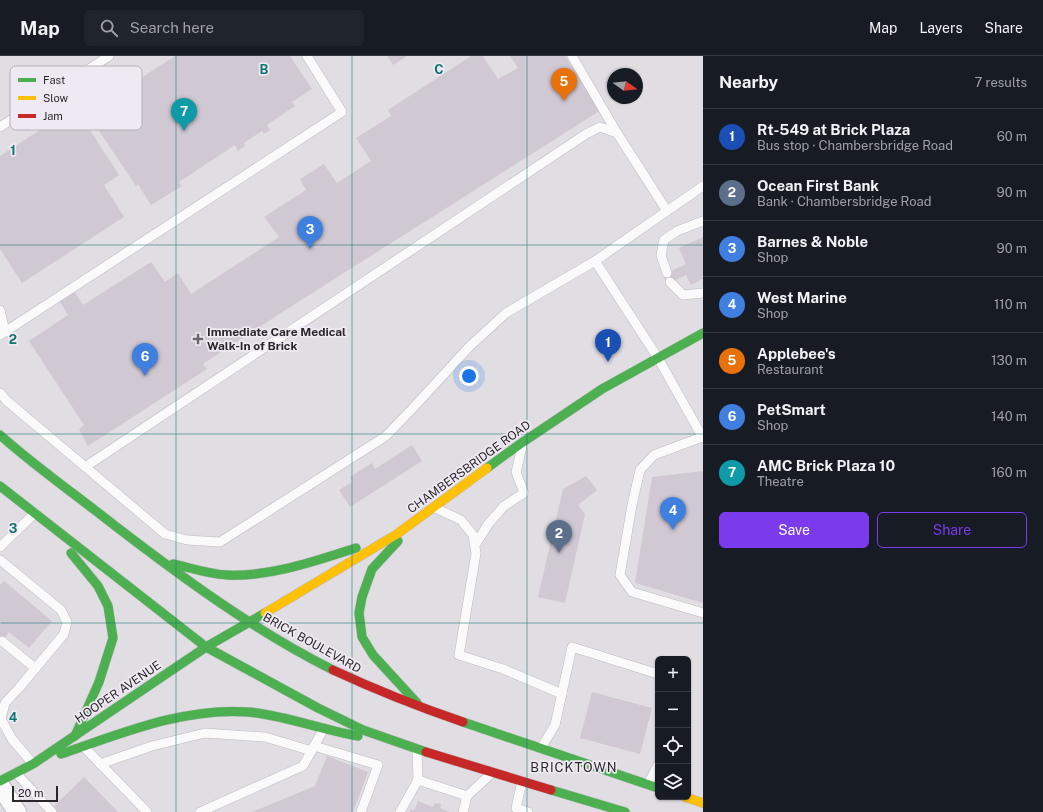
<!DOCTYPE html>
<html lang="en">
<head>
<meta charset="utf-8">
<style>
  :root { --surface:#171b24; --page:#20242c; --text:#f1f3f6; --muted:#9ea1a6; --line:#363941; --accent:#7c3aed }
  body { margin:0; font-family:"Public Sans",sans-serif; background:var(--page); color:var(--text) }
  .controls { position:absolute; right:12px; bottom:12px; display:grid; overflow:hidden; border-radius:6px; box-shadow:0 1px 3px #0004 }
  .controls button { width:36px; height:36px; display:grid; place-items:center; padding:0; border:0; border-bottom:1px solid var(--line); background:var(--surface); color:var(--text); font:20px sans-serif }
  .compass { position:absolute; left:607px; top:12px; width:36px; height:36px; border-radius:50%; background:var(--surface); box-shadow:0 1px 3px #0004; rotate:105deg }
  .scale { position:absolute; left:12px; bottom:10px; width:46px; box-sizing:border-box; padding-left:4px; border:2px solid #2a272b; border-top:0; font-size:11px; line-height:14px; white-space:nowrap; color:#2a272b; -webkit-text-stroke:3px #efe9f3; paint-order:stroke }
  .you { position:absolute; left:469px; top:320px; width:14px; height:14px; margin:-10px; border:3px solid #fff; border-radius:50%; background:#1a73e8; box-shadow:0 0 0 6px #1a73e833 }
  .badge { display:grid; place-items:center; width:26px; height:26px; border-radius:50%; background:var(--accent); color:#fff; font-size:13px; font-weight:700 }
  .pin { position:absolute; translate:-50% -33px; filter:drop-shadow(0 1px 2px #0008) }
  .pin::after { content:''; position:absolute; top:21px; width:14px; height:12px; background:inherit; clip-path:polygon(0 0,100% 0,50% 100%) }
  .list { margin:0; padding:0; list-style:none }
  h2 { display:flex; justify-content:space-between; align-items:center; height:52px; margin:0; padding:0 16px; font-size:17px }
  h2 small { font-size:13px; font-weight:400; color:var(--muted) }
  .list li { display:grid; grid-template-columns:26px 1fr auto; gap:12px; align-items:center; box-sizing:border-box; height:56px; padding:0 16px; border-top:1px solid var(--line) }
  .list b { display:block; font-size:15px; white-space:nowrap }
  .list p { margin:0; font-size:13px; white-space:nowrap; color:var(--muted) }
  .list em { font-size:13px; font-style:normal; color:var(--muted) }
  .actions { display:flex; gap:8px; padding:12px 16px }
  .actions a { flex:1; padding:9px 0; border:1px solid var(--accent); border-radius:6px; text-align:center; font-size:14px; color:var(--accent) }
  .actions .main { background:var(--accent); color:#fff }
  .icon { flex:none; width:22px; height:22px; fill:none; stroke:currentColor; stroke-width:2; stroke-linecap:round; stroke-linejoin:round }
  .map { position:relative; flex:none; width:703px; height:756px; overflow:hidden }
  header { display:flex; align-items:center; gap:24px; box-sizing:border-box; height:56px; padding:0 20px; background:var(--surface); border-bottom:1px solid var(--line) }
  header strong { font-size:19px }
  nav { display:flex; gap:22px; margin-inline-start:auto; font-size:14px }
  .search { width:280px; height:36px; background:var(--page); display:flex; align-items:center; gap:10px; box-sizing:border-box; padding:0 14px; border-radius:6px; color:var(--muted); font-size:15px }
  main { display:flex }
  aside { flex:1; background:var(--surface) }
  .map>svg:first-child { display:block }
</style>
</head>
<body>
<header>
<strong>Map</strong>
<div class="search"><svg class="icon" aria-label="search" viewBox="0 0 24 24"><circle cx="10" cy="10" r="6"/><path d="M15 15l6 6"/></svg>Search here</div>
<nav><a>Map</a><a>Layers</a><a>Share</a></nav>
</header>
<main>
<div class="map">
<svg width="703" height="756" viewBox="0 0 703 756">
  <rect width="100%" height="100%" fill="#e1dee3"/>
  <g fill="#d0c8d3">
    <path d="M175,0H290L312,33L292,46L295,50L267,69L270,74L264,78L262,75L244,87L245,90L238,95L235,89L179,126L182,130L151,149L138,128L136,130L87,57Z"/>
    <path d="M387,0H407L393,9Z"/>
    <path d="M471,0H483L498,23L518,12L510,0H565L601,54L284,255L203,308L207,313L88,390L79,373L84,369L29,285L68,259L59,244L74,235L83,249L151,206L165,226L178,217L191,238L279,181L264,161L306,134L300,123L324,108L337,127L371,105L356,82L391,60L388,54Z"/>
    <path d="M75,51L119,119L104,129L124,161L22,227L0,193V100Z"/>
    <path d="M703,181V223L691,229L686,219L667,228L663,219L686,208L679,192Z"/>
    <path d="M412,389L422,405L350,451L339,434L352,426L350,421L372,407L375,413Z"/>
    <path d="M703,415V547L635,527L652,421Z"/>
    <path d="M586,420L597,434L578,449L585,458L565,547L538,541L563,433Z"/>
    <path d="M4,525L52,565L29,592L9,576L0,588V569L2,567L0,565V529Z"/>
    <path d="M592,636L652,652L640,698L580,682Z"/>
    <path d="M327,700L368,716L353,756H252L315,730Z"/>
    <path d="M84,721L118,756H56L52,752Z"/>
    <path d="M418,745L433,751L435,747L441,748L440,752L450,756H410V753L414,755Z"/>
  </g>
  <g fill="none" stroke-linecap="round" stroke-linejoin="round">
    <defs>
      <g id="lane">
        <path d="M572,0L617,77"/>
        <path d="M0,71L109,0"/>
        <path d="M595,205L658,302L703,382"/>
        <path d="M667,217L661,199L664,184L677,175L703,165"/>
        <path d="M670,226L683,239L703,237"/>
        <path d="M0,254L5,276"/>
        <path d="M0,279L342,56L307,0"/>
        <path d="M0,337L7,345L165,478L187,484L220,486L386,380L412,353L469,291L506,257L595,205L703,130"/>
        <path d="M702,381L654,399L640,414L632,449L620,519L632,536L703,557"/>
        <path d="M85,411L586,78L600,71L617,77L667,155"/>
        <path d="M435,452L461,464L473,479L476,497L459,599L503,613L562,638"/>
        <path d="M475,489L489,467L504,450L524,437L516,416L522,391"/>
        <path d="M0,491L35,457"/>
        <path d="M0,504L61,554L67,566L64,578L19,632L5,647L1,663L12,683L33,708"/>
        <path d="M2,585L35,612"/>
        <path d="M314,690L378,709L361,756"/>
        <path d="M84,691L147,756"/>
        <path d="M541,692L555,669L572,591L658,618"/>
        <path d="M417,693L418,724L467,740L492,717"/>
        <path d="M100,708L152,690L205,677L265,681L312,695"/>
        <path d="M16,717L52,756"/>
        <path d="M522,725L516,752L528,756"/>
        <path d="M648,728L658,709"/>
        <path d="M200,756L303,710L323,674"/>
        <path d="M400,756L418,724"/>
        <path d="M463,756L467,740"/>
      </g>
      <path id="street" d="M0,729L17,756"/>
      <g id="fast">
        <path d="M0,379C36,411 76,439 114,469C183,522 255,575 333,614"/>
        <path d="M487,412L520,388L602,333L703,277"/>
        <path d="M0,430L206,591L318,652L363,674L426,696"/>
        <path d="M398,485L372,513L362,541L359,557L362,581L373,599L417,647"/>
        <path d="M71,497L98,530L108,550L113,582L99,626L75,680"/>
        <path d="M173,508C191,512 209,518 227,519C271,521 315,505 356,492"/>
        <path d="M463,666L658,732"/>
        <path d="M61,698C120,678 184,651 248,656C285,659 321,674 358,680"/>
        <path d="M0,725L33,708L206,591L265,557"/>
        <path d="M551,734L625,756"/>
      </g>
      <g id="slow">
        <path d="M265,557L397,478L487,412"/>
        <path d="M685,741L703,747"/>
      </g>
      <g id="jam">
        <path d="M333,614C376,634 419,651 463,666"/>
        <path d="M426,696L551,734"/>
      </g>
    </defs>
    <use href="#lane" stroke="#bcbabe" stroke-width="10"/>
    <use href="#street" stroke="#bcbabe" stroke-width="20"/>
    <use href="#fast" stroke="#bcbabe" stroke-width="10"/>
    <use href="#slow" stroke="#bcbabe" stroke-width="10"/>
    <use href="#jam" stroke="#bcbabe" stroke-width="10"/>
    <use href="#lane" stroke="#fafafb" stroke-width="9"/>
    <use href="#street" stroke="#fafafb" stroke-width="18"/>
    <use href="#fast" stroke="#4caf50" stroke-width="9"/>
    <use href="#slow" stroke="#ffc107" stroke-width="9"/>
    <use href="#jam" stroke="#c62828" stroke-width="9"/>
  </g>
  <path fill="none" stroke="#0f766e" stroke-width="1" stroke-opacity="0.55" d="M176,0V756M352,0V756M527,0V756M0,189H703M0,378H703M0,567H703"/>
  <path fill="#6a676b" stroke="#efe9f3" stroke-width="1.5" d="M196 277h4v4h4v4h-4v4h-4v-4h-4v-4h4z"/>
  <g text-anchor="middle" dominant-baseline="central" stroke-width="3.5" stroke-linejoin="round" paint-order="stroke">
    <g font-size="12" font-weight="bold" fill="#2a272b" stroke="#efe9f3" text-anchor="start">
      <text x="207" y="276">Immediate Care Medical<tspan x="207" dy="14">Walk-In of Brick</tspan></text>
    </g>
    <g font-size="12" fill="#2a272b" stroke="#efe9f3">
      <text transform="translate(469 411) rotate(-36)">CHAMBERSBRIDGE ROAD</text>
      <text transform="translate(312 587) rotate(29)">BRICK BOULEVARD</text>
      <text transform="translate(118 636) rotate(-34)">HOOPER AVENUE</text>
    </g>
    <g font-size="13" letter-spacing="1" fill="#2a272b" stroke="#efe9f3">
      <text x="574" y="711">BRICKTOWN</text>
    </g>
  </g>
  <rect x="10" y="10" width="132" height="64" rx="6" fill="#efe9f3" stroke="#b4afb7" stroke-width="1"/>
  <rect x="18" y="22" width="18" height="4" fill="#4caf50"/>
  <rect x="18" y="40" width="18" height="4" fill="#ffc107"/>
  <rect x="18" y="58" width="18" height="4" fill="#c62828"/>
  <g font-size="11" fill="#2a272b">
    <text x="43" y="28">Fast</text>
    <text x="43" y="46">Slow</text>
    <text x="43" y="64">Jam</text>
  </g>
  <g font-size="13" text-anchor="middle" font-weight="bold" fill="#0f766e" stroke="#efe9f3" stroke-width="3.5" stroke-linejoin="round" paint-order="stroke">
    <text x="264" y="18">B</text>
    <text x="439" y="18">C</text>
    <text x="13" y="99">1</text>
    <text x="13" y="288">2</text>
    <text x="13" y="477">3</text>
    <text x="13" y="666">4</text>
  </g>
</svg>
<div class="controls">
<button>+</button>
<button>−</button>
<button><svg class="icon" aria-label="locate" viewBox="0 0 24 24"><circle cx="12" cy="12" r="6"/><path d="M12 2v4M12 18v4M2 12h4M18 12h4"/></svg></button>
<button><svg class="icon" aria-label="layers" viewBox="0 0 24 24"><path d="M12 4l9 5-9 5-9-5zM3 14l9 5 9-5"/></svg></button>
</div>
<svg class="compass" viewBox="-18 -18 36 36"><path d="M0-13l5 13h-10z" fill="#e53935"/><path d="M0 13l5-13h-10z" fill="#9ea1a6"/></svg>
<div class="scale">20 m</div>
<div class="you"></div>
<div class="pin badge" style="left:608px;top:306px;background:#1a4fb4">1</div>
<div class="pin badge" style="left:559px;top:497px;background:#5c6f8a">2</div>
<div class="pin badge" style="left:310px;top:193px;background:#3f7fe0">3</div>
<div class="pin badge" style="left:673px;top:474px;background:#3f7fe0">4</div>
<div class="pin badge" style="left:564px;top:45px;background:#e8710a">5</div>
<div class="pin badge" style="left:145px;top:320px;background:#3f7fe0">6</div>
<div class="pin badge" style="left:184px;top:75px;background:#0f9aa8">7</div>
</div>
<aside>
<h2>Nearby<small>7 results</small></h2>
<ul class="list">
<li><span class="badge" style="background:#1a4fb4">1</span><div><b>Rt-549 at Brick Plaza</b><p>Bus stop · Chambersbridge Road</p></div><em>60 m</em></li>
<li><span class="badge" style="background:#5c6f8a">2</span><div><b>Ocean First Bank</b><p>Bank · Chambersbridge Road</p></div><em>90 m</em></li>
<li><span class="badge" style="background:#3f7fe0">3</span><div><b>Barnes &amp; Noble</b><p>Shop</p></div><em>90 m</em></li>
<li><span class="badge" style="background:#3f7fe0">4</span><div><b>West Marine</b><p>Shop</p></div><em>110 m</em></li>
<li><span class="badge" style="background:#e8710a">5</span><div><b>Applebee's</b><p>Restaurant</p></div><em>130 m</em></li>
<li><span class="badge" style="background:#3f7fe0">6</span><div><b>PetSmart</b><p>Shop</p></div><em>140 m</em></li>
<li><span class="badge" style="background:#0f9aa8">7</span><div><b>AMC Brick Plaza 10</b><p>Theatre</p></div><em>160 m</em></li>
</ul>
<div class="actions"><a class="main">Save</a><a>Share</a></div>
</aside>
</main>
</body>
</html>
